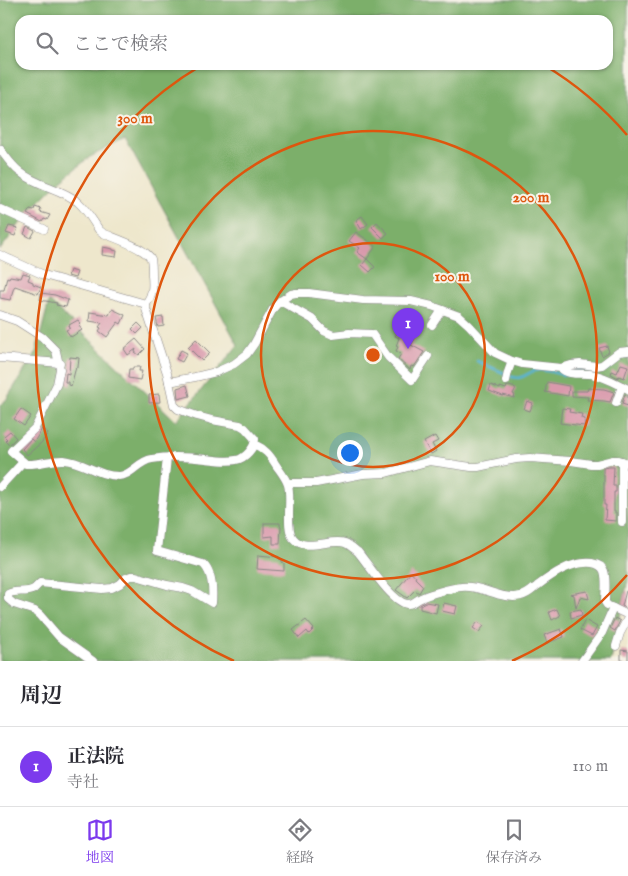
<!DOCTYPE html>
<html lang="ja">
<head>
<meta charset="utf-8">
<style>
  :root { --surface:#fff; --page:#f2f2f3; --text:#2b2b33; --muted:#7c7c81; --line:#e1e1e2; --accent:#7c3aed }
  body { margin:0; font-family:"IM FELL English","Noto Serif JP",serif; background:var(--page); color:var(--text) }
  .you { position:absolute; left:349px; top:452px; width:18px; height:18px; margin:-12px; border:4px solid #fff; border-radius:50%; background:#1a73e8; box-shadow:0 0 0 8px #1a73e833 }
  .badge { display:grid; place-items:center; width:32px; height:32px; border-radius:50%; background:var(--accent); color:#fff; font-size:16px; font-weight:700 }
  .pin { position:absolute; translate:-50% -41px; filter:drop-shadow(0 1px 2px #0008) }
  .pin::after { content:''; position:absolute; top:26px; width:18px; height:15px; background:inherit; clip-path:polygon(0 0,100% 0,50% 100%) }
  .list { margin:0; padding:0; list-style:none }
  h2 { display:flex; justify-content:space-between; align-items:center; height:65px; margin:0; padding:0 20px; font-size:21px }
  h2 small { font-size:16px; font-weight:400; color:var(--muted) }
  .list li { display:grid; grid-template-columns:32px 1fr auto; gap:15px; align-items:center; box-sizing:border-box; height:80px; padding:0 20px; border-top:1px solid var(--line) }
  .list b { display:block; font-size:19px; white-space:nowrap }
  .list p { margin:0; font-size:16px; white-space:nowrap; color:var(--muted) }
  .list em { font-size:16px; font-style:normal; color:var(--muted) }
  .icon { flex:none; width:28px; height:28px; fill:none; stroke:currentColor; stroke-width:2; stroke-linecap:round; stroke-linejoin:round }
  .map { position:relative; flex:none; width:628px; height:661px; overflow:hidden }
  .search { position:absolute; background:var(--surface); box-shadow:0 1px 4px #0004; left:15px; right:15px; top:15px; height:55px; display:flex; align-items:center; gap:12px; box-sizing:border-box; padding:0 18px; border-radius:15px; color:var(--muted); font-size:19px }
  .sheet { height:145px; background:var(--surface) }
  nav { display:flex; justify-content:space-around; align-items:center; box-sizing:border-box; height:70px; border-top:1px solid var(--line); background:var(--surface); font-size:14px; color:var(--muted) }
  nav a { display:grid; justify-items:center; gap:2px }
  nav .on { color:var(--accent) }
  .map>svg:first-child { display:block }
</style>
</head>
<body>
<div class="map">
<svg width="628" height="661" viewBox="0 0 628 661">
  <rect width="100%" height="100%" fill="#f7f3e8"/>
  <filter id="ink" filterUnits="userSpaceOnUse"><feTurbulence type="fractalNoise" baseFrequency=".02" numOctaves="2"/><feDisplacementMap in="SourceGraphic" scale="10" xChannelSelector="R" yChannelSelector="G"/><feConvolveMatrix kernelMatrix="1 2 1 2 8 2 1 2 1" color-interpolation-filters="sRGB"/></filter>
  <filter id="wash" filterUnits="userSpaceOnUse"><feTurbulence type="fractalNoise" baseFrequency=".0096" numOctaves="4" result="noise"/><feDisplacementMap in="SourceGraphic" scale="20" xChannelSelector="R" yChannelSelector="G"/><feGaussianBlur stdDeviation="1.12" result="paint"/><feColorMatrix in="noise" values="0 0 0 0 0 0 0 0 0 0 0 0 0 0 0 0 0 1.4 0 .05"/><feComposite in="paint" operator="in"/></filter>
  <g filter="url(#wash)">
    <rect width="100%" height="100%" fill="#eee7cc"/>
    <path fill="#7caf6a" stroke="#4f6852" fill-rule="evenodd" d="M0,0H628V579L611,661H0V405L6,400L36,352L49,301L176,421L238,345L125,139L90,157L62,179L28,213L0,250ZM20,20H608V65H20Z"/>
    <g fill="none" stroke-linecap="round" stroke-linejoin="round">
      <g stroke="#58b4d6" stroke-width="2.5">
        <path d="M477,361L504,373"/>
        <path d="M572,370C583,368 594,373 604,370C615,367 614,358 628,356"/>
        <path d="M509,376C526,382 526,370 540,370C548,370 557,374 564,375H567"/>
      </g>
    </g>
    <g id="blocks">
      <g fill="#d999ac">
        <path d="M35,207L41,209L40,212L50,215L47,220L44,219L42,222L27,214L30,209L34,210Z"/>
        <path d="M362,216L368,224L361,229L356,220Z"/>
        <path d="M377,222L388,233L383,238L372,227Z"/>
        <path d="M9,226L18,228L15,236L6,233Z"/>
        <path d="M27,227L35,231L31,238L24,234Z"/>
        <path d="M356,232L376,246L367,259L357,252L360,248L349,241Z"/>
        <path d="M103,247L113,249V250L117,251L116,257L102,255Z"/>
        <path d="M367,259L375,267L370,272L362,265Z"/>
        <path d="M70,270L77,272L75,278L68,276Z"/>
        <path d="M23,273L30,275L28,280L33,282V284L41,287L38,294L15,286L14,287L10,300L0,298V290H4L7,277L9,278L10,276L21,278Z"/>
        <path d="M41,293L55,295L68,300L66,307L56,305L57,303L40,300Z"/>
        <path d="M112,309L125,315L121,324L118,322L107,337L99,331L101,328L99,327L102,323L89,321L90,312L109,315Z"/>
        <path d="M163,317L164,326L158,327L156,318Z"/>
        <path d="M78,320L81,324L79,326L82,330L71,337L66,330L70,328L69,325Z"/>
        <path d="M138,323L143,328L137,334L132,329Z"/>
        <path d="M400,328L416,337L411,345L424,352L414,367L411,366L410,370L398,359L401,354L396,351L398,347L396,346L399,338L395,336Z"/>
        <path d="M136,339L145,349L139,355L135,352L136,349L128,355L124,349Z"/>
        <path d="M196,339L210,353L202,361L188,347Z"/>
        <path d="M607,346L609,352L602,356L599,348Z"/>
        <path d="M181,350L187,353L182,362L176,359Z"/>
        <path d="M70,357L79,358L78,367H76L71,386L68,385V382H65L66,373L69,374Z"/>
        <path d="M621,364L628,366L624,378L618,376V378L611,374L612,371L617,373Z"/>
        <path d="M133,367H140L139,371H142L140,380L128,378L129,369H133Z"/>
        <path d="M547,382L569,386L568,396L545,392Z"/>
        <path d="M187,385L190,396L178,399L177,388Z"/>
        <path d="M491,385L500,389V387L506,389L507,386H509L516,388L513,394L515,395L514,398L503,395V396L489,391Z"/>
        <path d="M588,388L604,389L614,392L610,402L604,401L587,400L588,397L572,396V391H587Z"/>
        <path d="M159,394L160,402L149,403V395Z"/>
        <path d="M625,394L628,395V406L622,404Z"/>
        <path d="M527,401L533,403L530,411L524,409Z"/>
        <path d="M562,408L570,409L569,412L582,414L581,418L585,419L584,426L560,423Z"/>
        <path d="M21,409L31,416L24,426L14,419Z"/>
        <path d="M42,429L48,433L42,442L27,455L22,449L31,439L34,442Z"/>
        <path d="M10,431L16,438L9,445L5,441L7,439L4,436Z"/>
        <path d="M435,436L438,441L432,444L436,451L431,454L424,442Z"/>
        <path d="M609,467H614L613,486H616V492H614V512H616V521L605,520L606,505H604V474H603V468Z"/>
        <path d="M264,523H280V526H281L280,544H273V536L264,537Z"/>
        <path d="M258,555L279,557V559L282,560V562L284,563V571L257,569Z"/>
        <path d="M411,572L416,576L415,578L423,586L419,593L415,590L407,598L396,590Z"/>
        <path d="M587,591L589,599L580,597L576,608L574,595L570,594Z"/>
        <path d="M626,591H628V609L622,606Z"/>
        <path d="M425,602L438,604L436,613L420,609V605Z"/>
        <path d="M444,603L457,606L455,614L442,611Z"/>
        <path d="M557,609L560,616L552,620L549,612Z"/>
        <path d="M581,609L582,615L571,618L570,611Z"/>
        <path d="M615,618L620,621L615,631L610,628Z"/>
        <path d="M306,620L314,629L309,634L307,631L299,638L293,630Z"/>
        <path d="M585,620L597,627L592,636L580,630Z"/>
        <path d="M478,622L484,626L479,632L473,628Z"/>
        <path d="M561,629L564,637L547,643L544,635Z"/>
        <path d="M621,650L628,651V661L621,660Z"/>
      </g>
    </g>
  </g>
  <g filter="url(#ink)">
    <use href="#blocks" fill-opacity="0" stroke="#888484" stroke-width="1"/>
    <g fill="none" stroke-linecap="round" stroke-linejoin="round">
      <defs>
        <g id="street">
          <path d="M0,149C6,157 12,166 20,172C37,186 61,188 78,202C87,210 93,221 99,230L103,233C114,238 146,248 151,259C152,263 152,270 152,275C153,287 153,294 146,304V309L167,373L174,405L178,409L197,416L212,420L240,425L245,428L255,439C255,447 245,459 236,460C227,462 215,460 206,459C189,457 169,456 152,459C138,461 131,476 119,476C98,476 84,462 64,460C51,459 39,465 26,464L11,451L35,428L57,384L60,369L56,351L42,337L17,321L0,315"/>
          <path d="M0,209L44,229"/>
          <path d="M0,255L44,275L146,304"/>
          <path d="M280,301L312,319L324,331L333,335L349,333L372,334L388,357L412,380L428,356"/>
          <path d="M432,325L442,310"/>
          <path d="M0,358L60,363"/>
          <path d="M561,368C569,377 583,372 595,375C606,377 617,384 628,389"/>
          <path d="M506,381L508,372L512,361"/>
          <path d="M169,382L195,377L216,372L234,364L247,354L254,344L273,309L279,302L291,294L296,293H309L363,300L411,301L432,306L459,316L469,325L495,353L512,361L522,364L561,368L571,365L580,364L596,366L602,365L619,352L628,351"/>
          <path d="M616,403L622,386"/>
          <path d="M254,444C265,449 270,455 276,465C280,471 286,478 288,485C292,498 285,528 293,538C305,553 330,538 345,543C350,545 354,549 358,552C368,564 392,602 407,604C413,605 416,600 421,598C428,594 452,588 461,587C481,584 501,601 521,596C527,595 532,590 537,586C553,574 571,561 592,563C598,564 602,566 604,571C607,580 605,592 605,602L607,605L628,615"/>
          <path d="M622,461V522"/>
          <path d="M288,483H316L363,474L386,473L430,461L471,467H478L516,459L530,458L571,461L591,464H597L613,460H618L628,463"/>
          <path d="M0,487L23,462"/>
          <path d="M616,646L620,633L628,618"/>
          <path d="M93,661L59,637L40,615L35,611L14,604L8,599V594C16,589 26,594 34,589C36,587 38,585 40,583L102,589L112,588L120,584L126,578L131,576H136L167,585L183,588L192,591L212,603C213,590 213,573 203,564L157,551L167,458"/>
          <path d="M582,661L602,633L613,608"/>
        </g>
      </defs>
      <use href="#street" stroke="#888484" stroke-width="9"/>
      <use href="#street" stroke="#fff" stroke-width="8"/>
    </g>
  </g>
  <g fill="none" stroke="#de560e" stroke-width="2.5">
    <circle cx="373" cy="355" r="112"/>
    <circle cx="373" cy="355" r="224"/>
    <path d="M627 575A336 336 0 0 1 512 661M234 661A336 336 0 0 1 202 65M350 20A336 336 0 0 1 396 20M544 65A336 336 0 0 1 627 135"/>
  </g>
  <circle cx="373" cy="355" r="8" fill="#de560e" stroke="#f7f3e8" stroke-width="2.5"/>
  <g font-size="15" text-anchor="middle" font-weight="bold" fill="#de560e" stroke="#f7f3e8" stroke-width="4" stroke-linejoin="round" paint-order="stroke">
    <text x="135" y="123">300 m</text>
    <text x="531" y="202">200 m</text>
    <text x="452" y="281">100 m</text>
  </g>
</svg>
<div class="you"></div>
<div class="pin badge" style="left:408px;top:349px">1</div>
<div class="search"><svg class="icon" aria-label="search" viewBox="0 0 24 24"><circle cx="10" cy="10" r="6"/><path d="M15 15l6 6"/></svg>ここで検索</div>
</div>
<section class="sheet">
<h2>周辺<small></small></h2>
<ul class="list">
<li><span class="badge">1</span><div><b>正法院</b><p>寺社</p></div><em>110 m</em></li>
</ul>
</section>
<nav>
<a class="on"><svg class="icon" aria-label="map" viewBox="0 0 24 24"><path d="M3 6l6-2 6 2 6-2v14l-6 2-6-2-6 2zM9 4v14M15 6v14"/></svg>地図</a>
<a><svg class="icon" aria-label="directions" viewBox="0 0 24 24"><path d="M12 3l9 9-9 9-9-9zM9 14v-3h6M13 9l2 2-2 2"/></svg>経路</a>
<a><svg class="icon" aria-label="saved" viewBox="0 0 24 24"><path d="M7 4h10v16l-5-4-5 4z"/></svg>保存済み</a>
</nav>
</body>
</html>
